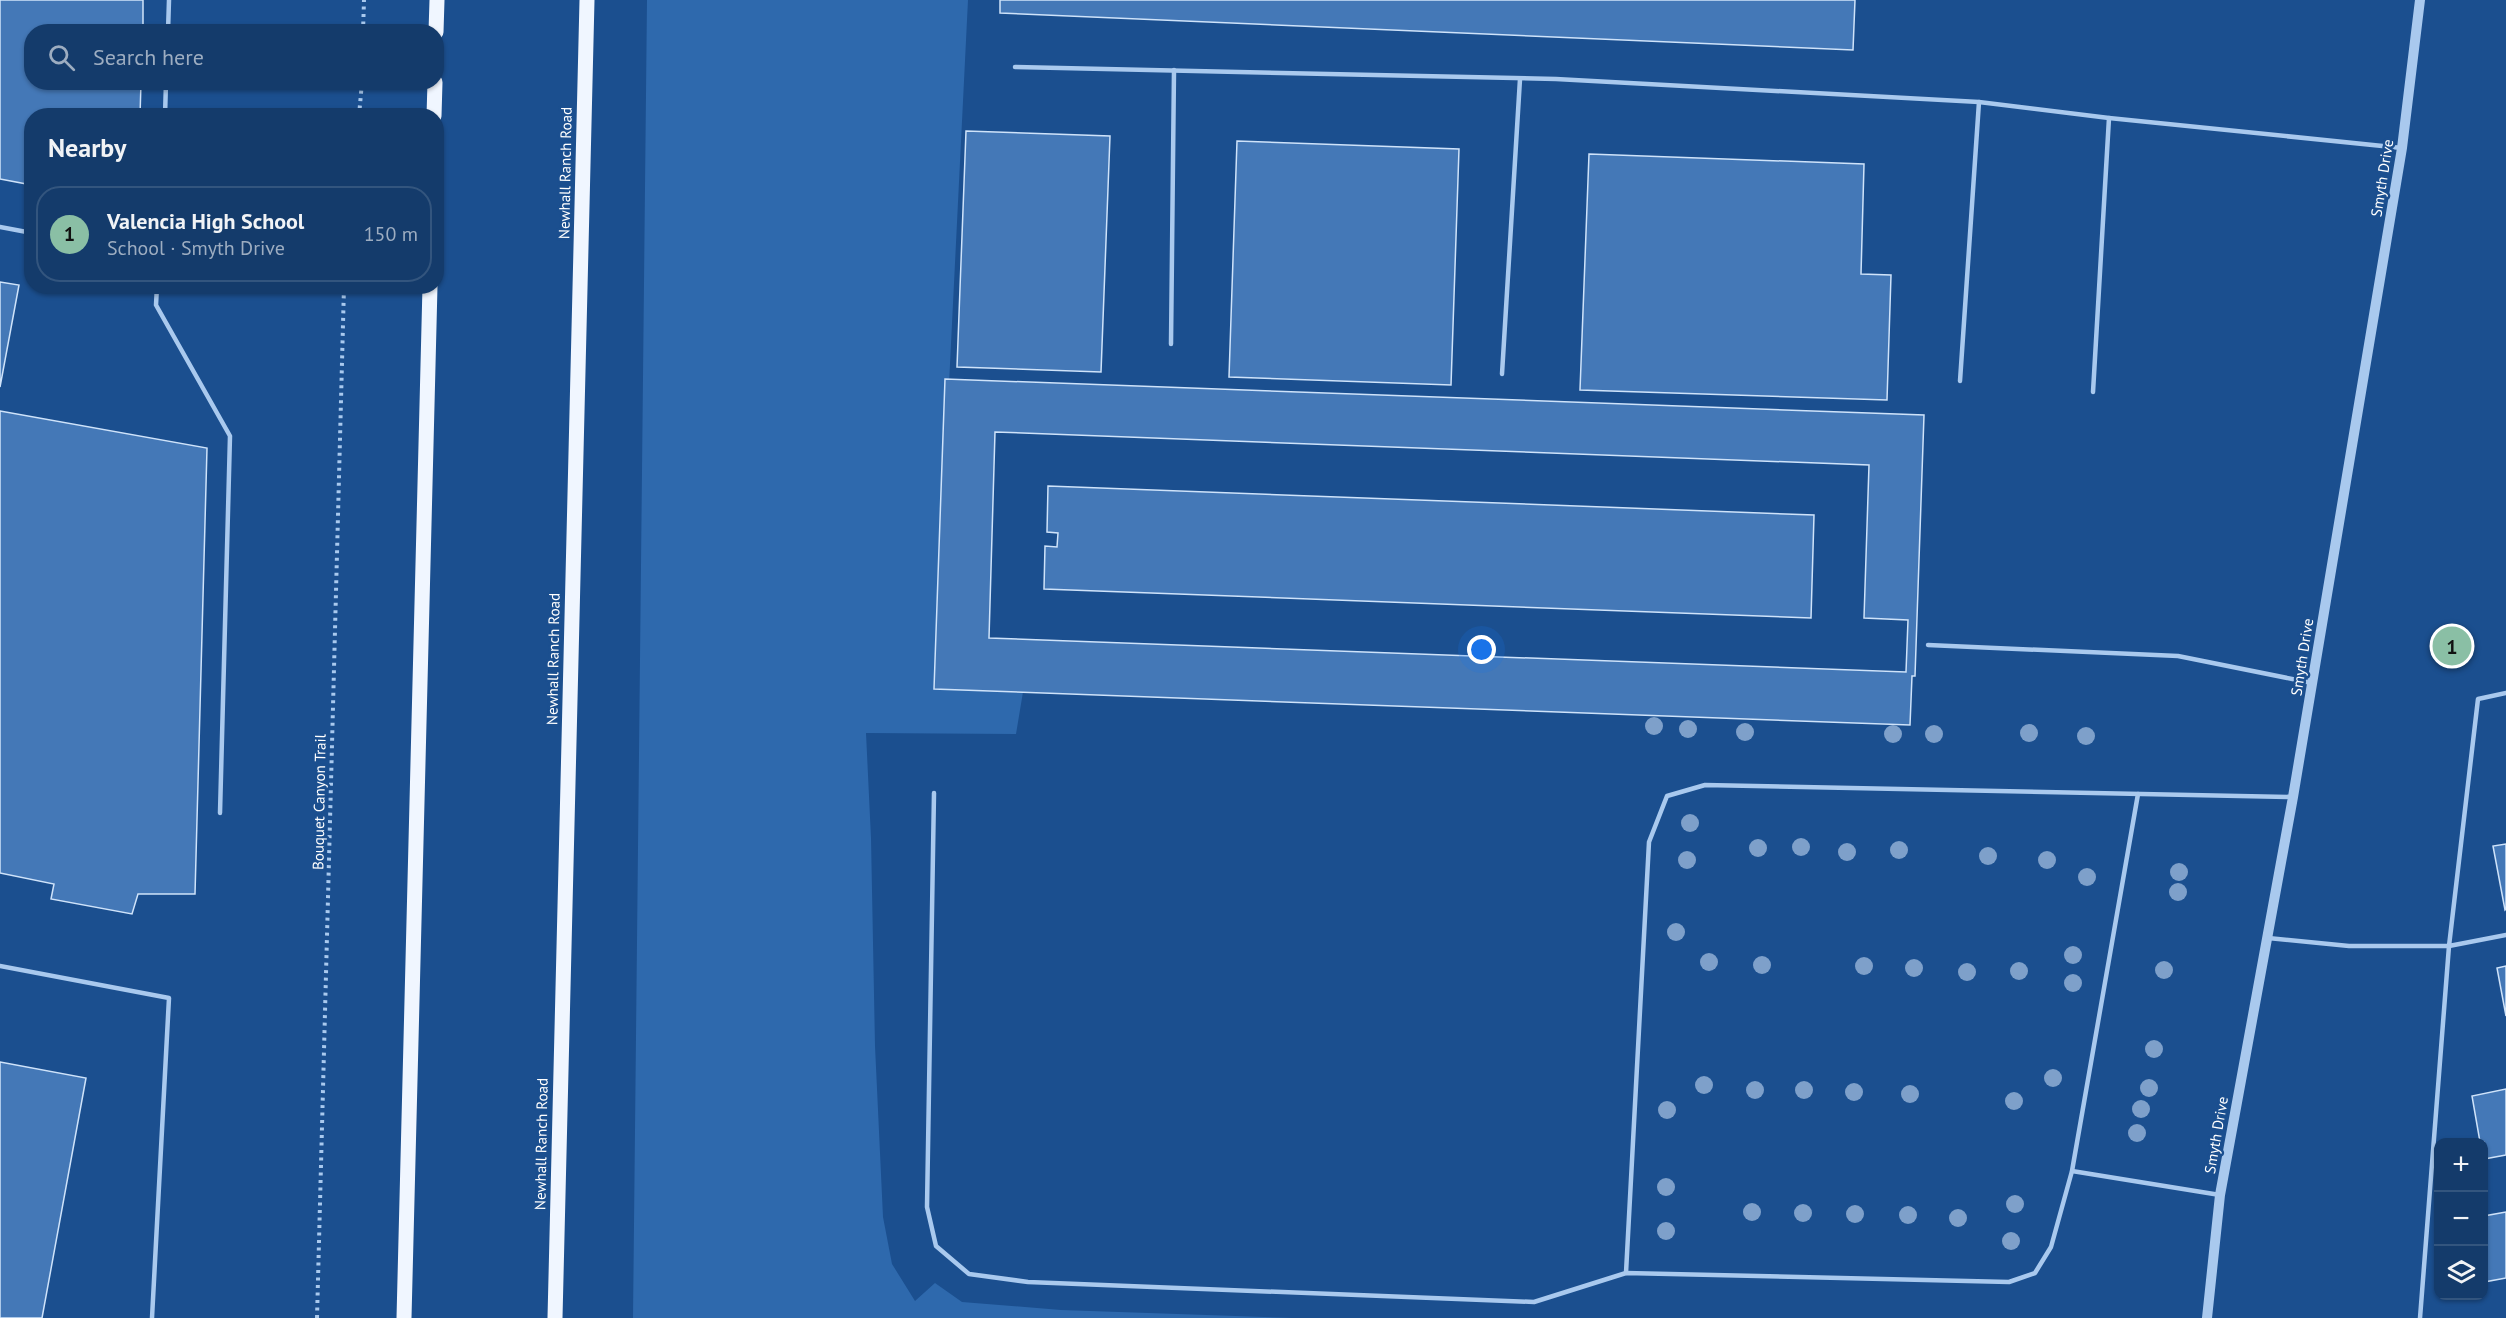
<!DOCTYPE html>
<html lang="en">
<head>
<meta charset="utf-8">
<style>
  :root { --surface:#143b6b; --page:#214673; --text:#f1f3f6; --muted:#9dadc1; --line:#33557e; --accent:#8abfa5 }
  body { margin:0; font-family:"PT Sans",sans-serif; background:var(--page); color:var(--text) }
  .controls { position:absolute; right:18px; bottom:18px; display:grid; overflow:hidden; border-radius:12px; box-shadow:0 2px 4px #0004 }
  .controls button { width:54px; height:54px; display:grid; place-items:center; padding:0; border:0; border-bottom:2px solid var(--line); background:var(--surface); color:var(--text); font:30px sans-serif }
  .you { position:absolute; left:1482px; top:650px; width:21px; height:21px; margin:-15px; border:4px solid #fff; border-radius:50%; background:#1a73e8; box-shadow:0 0 0 9px #1a73e833 }
  .badge { display:grid; place-items:center; width:39px; height:39px; border-radius:50%; background:var(--accent); color:#111; font-size:20px; font-weight:700 }
  .pin { position:absolute; translate:-50% -50%; border:3px solid #fff; box-shadow:0 2px 6px #0006 }
  .list { margin:0; padding:0; list-style:none }
  h2 { display:flex; justify-content:space-between; align-items:center; height:78px; margin:0; padding:0 24px; font-size:26px }
  h2 small { font-size:20px; font-weight:400; color:var(--muted) }
  .list li { display:grid; grid-template-columns:39px 1fr auto; gap:18px; align-items:center; box-sizing:border-box; height:96px; margin:0 12px 12px; padding:0 12px; border:2px solid var(--line); border-radius:24px }
  .list b { display:block; font-size:22px; white-space:nowrap }
  .list p { margin:0; font-size:20px; white-space:nowrap; color:var(--muted) }
  .list em { font-size:20px; font-style:normal; color:var(--muted) }
  .icon { flex:none; width:33px; height:33px; fill:none; stroke:currentColor; stroke-width:2; stroke-linecap:round; stroke-linejoin:round }
  .map { position:relative; flex:none; width:2506px; height:1318px; overflow:hidden }
  .search { position:absolute; background:var(--surface); box-shadow:0 2px 4px #0004; left:24px; top:24px; width:420px; height:66px; display:flex; align-items:center; gap:15px; box-sizing:border-box; padding:0 21px; border-radius:24px; color:var(--muted); font-size:22px }
  .panel { position:absolute; background:var(--surface); box-shadow:0 2px 4px #0004; left:24px; top:108px; width:420px; height:186px; border-radius:24px }
  .map>svg:first-child { display:block }
</style>
</head>
<body>
<div class="map">
<svg width="2506" height="1318" viewBox="0 0 2506 1318">
  <rect width="100%" height="100%" fill="#1b4f8f"/>
  <path fill="#2e69ad" d="M647,0H968L934,688L1023,692L1016,734L866,733L871,838L875,1046L883,1217L892,1264L915,1301L935,1283L962,1302L1061,1310L1293,1318H633Z"/>
  <g fill="#4478b7" stroke="#cfe3fa" stroke-width="1.5" fill-rule="evenodd">
    <path d="M0,0H143V32H32V82H141L140,116H32V185L0,179Z"/>
    <path d="M1000,0H1855L1853,50L1000,13Z"/>
    <path d="M966,131L1110,136L1101,372L957,367Z"/>
    <path d="M1237,141L1459,149L1451,385L1229,377Z"/>
    <path d="M1589,154L1864,164L1861,274L1891,275L1887,400L1580,390Z"/>
    <path d="M0,282L19,285L0,387Z"/>
    <path d="M945,379L1924,415L1915,676H1912L1910,725L934,689ZM995,432L1869,465L1864,618L1908,620L1906,672L989,638Z"/>
    <path d="M0,411L207,448L195,894H138L132,914L51,899L54,884L0,873Z"/>
    <path d="M1048,486L1814,515L1811,618L1044,589L1045,546L1057,547L1058,533L1047,532Z"/>
    <path d="M2506,844V909L2505,910L2493,846Z"/>
    <path d="M2506,966V1016L2497,968Z"/>
    <path d="M0,1062L86,1078L42,1318H0Z"/>
    <path d="M2506,1089V1155L2484,1159V1142H2480L2472,1096Z"/>
    <path d="M2506,1212V1278L2484,1282V1216Z"/>
  </g>
  <g fill="none" stroke-linecap="round" stroke-linejoin="round">
    <g stroke="#a9c9ee" stroke-width="4" stroke-dasharray="3 4.5" stroke-linecap="butt">
      <path d="M363,32L364,0"/>
      <path d="M359,116L362,82"/>
      <path d="M317,1318L344,286"/>
    </g>
    <g stroke="#a9c9ee" stroke-width="4.5">
      <path d="M168,32L169,0"/>
      <path d="M1015,67L1556,79L1979,102L2109,118L2402,148"/>
      <path d="M165,116L166,82"/>
      <path d="M0,227L32,233"/>
      <path d="M157,286L156,305L230,436L220,813"/>
      <path d="M1171,344L1174,70"/>
      <path d="M1502,374L1520,79"/>
      <path d="M1960,381L1979,102"/>
      <path d="M2093,392L2109,118"/>
      <path d="M1928,645L2178,656L2312,683"/>
      <path d="M2506,693L2478,699L2449,946L2506,935"/>
      <path d="M934,793L927,1207L936,1246L969,1274L1028,1282L1534,1302L1626,1273L2009,1282L2035,1273L2051,1247L2072,1171L2138,794"/>
      <path d="M2268,938L2349,946H2449L2420,1318"/>
      <path d="M0,966L169,998L152,1318"/>
      <path d="M2072,1171L2220,1195"/>
      <path d="M1626,1273L1649,842L1667,796L1705,785L2293,797"/>
    </g>
    <path stroke="#a9c9ee" stroke-width="10" d="M2207,1318L2220,1195L2293,797L2402,148L2420,0"/>
    <g stroke="#f0f6ff" stroke-width="15">
      <path d="M436,32L437,0"/>
      <path d="M434,116L435,82"/>
      <path d="M404,1318L430,286"/>
      <path d="M555,1318L587,0"/>
    </g>
  </g>
  <g fill="#7ea0ca">
    <circle cx="1654" cy="726" r="9"/>
    <circle cx="1688" cy="729" r="9"/>
    <circle cx="1745" cy="732" r="9"/>
    <circle cx="2029" cy="733" r="9"/>
    <circle cx="1893" cy="734" r="9"/>
    <circle cx="1934" cy="734" r="9"/>
    <circle cx="2086" cy="736" r="9"/>
    <circle cx="1690" cy="823" r="9"/>
    <circle cx="1801" cy="847" r="9"/>
    <circle cx="1758" cy="848" r="9"/>
    <circle cx="1899" cy="850" r="9"/>
    <circle cx="1847" cy="852" r="9"/>
    <circle cx="1988" cy="856" r="9"/>
    <circle cx="1687" cy="860" r="9"/>
    <circle cx="2047" cy="860" r="9"/>
    <circle cx="2179" cy="872" r="9"/>
    <circle cx="2087" cy="877" r="9"/>
    <circle cx="2178" cy="892" r="9"/>
    <circle cx="1676" cy="932" r="9"/>
    <circle cx="2073" cy="955" r="9"/>
    <circle cx="1709" cy="962" r="9"/>
    <circle cx="1762" cy="965" r="9"/>
    <circle cx="1864" cy="966" r="9"/>
    <circle cx="1914" cy="968" r="9"/>
    <circle cx="2164" cy="970" r="9"/>
    <circle cx="2019" cy="971" r="9"/>
    <circle cx="1967" cy="972" r="9"/>
    <circle cx="2073" cy="983" r="9"/>
    <circle cx="2154" cy="1049" r="9"/>
    <circle cx="2053" cy="1078" r="9"/>
    <circle cx="1704" cy="1085" r="9"/>
    <circle cx="2149" cy="1088" r="9"/>
    <circle cx="1755" cy="1090" r="9"/>
    <circle cx="1804" cy="1090" r="9"/>
    <circle cx="1854" cy="1092" r="9"/>
    <circle cx="1910" cy="1094" r="9"/>
    <circle cx="2014" cy="1101" r="9"/>
    <circle cx="2141" cy="1109" r="9"/>
    <circle cx="1667" cy="1110" r="9"/>
    <circle cx="2137" cy="1133" r="9"/>
    <circle cx="1666" cy="1187" r="9"/>
    <circle cx="2015" cy="1204" r="9"/>
    <circle cx="1752" cy="1212" r="9"/>
    <circle cx="1803" cy="1213" r="9"/>
    <circle cx="1855" cy="1214" r="9"/>
    <circle cx="1908" cy="1215" r="9"/>
    <circle cx="1958" cy="1218" r="9"/>
    <circle cx="1666" cy="1231" r="9"/>
    <circle cx="2011" cy="1241" r="9"/>
  </g>
  <g text-anchor="middle" dominant-baseline="central" stroke-width="5" stroke-linejoin="round" paint-order="stroke">
    <g font-size="15" fill="#fff" stroke="#1b4f8f">
      <text transform="translate(565 173) rotate(-89)">Newhall Ranch Road</text>
      <text transform="translate(2382 178) rotate(-81)">Smyth Drive</text>
      <text transform="translate(2302 657) rotate(-81)">Smyth Drive</text>
      <text transform="translate(553 659) rotate(-89)">Newhall Ranch Road</text>
      <text transform="translate(319 802) rotate(-89)">Bouquet Canyon Trail</text>
      <text transform="translate(2216 1135) rotate(-80)">Smyth Drive</text>
      <text transform="translate(541 1144) rotate(-89)">Newhall Ranch Road</text>
    </g>
  </g>
</svg>
<div class="controls">
<button>+</button>
<button>−</button>
<button><svg class="icon" aria-label="layers" viewBox="0 0 24 24"><path d="M12 4l9 5-9 5-9-5zM3 14l9 5 9-5"/></svg></button>
</div>
<div class="you"></div>
<div class="pin badge" style="left:2452px;top:646px">1</div>
<div class="search"><svg class="icon" aria-label="search" viewBox="0 0 24 24"><circle cx="10" cy="10" r="6"/><path d="M15 15l6 6"/></svg>Search here</div>
<section class="panel">
<h2>Nearby<small></small></h2>
<ul class="list">
<li><span class="badge">1</span><div><b>Valencia High School</b><p>School · Smyth Drive</p></div><em>150 m</em></li>
</ul>
</section>
</div>
</body>
</html>
